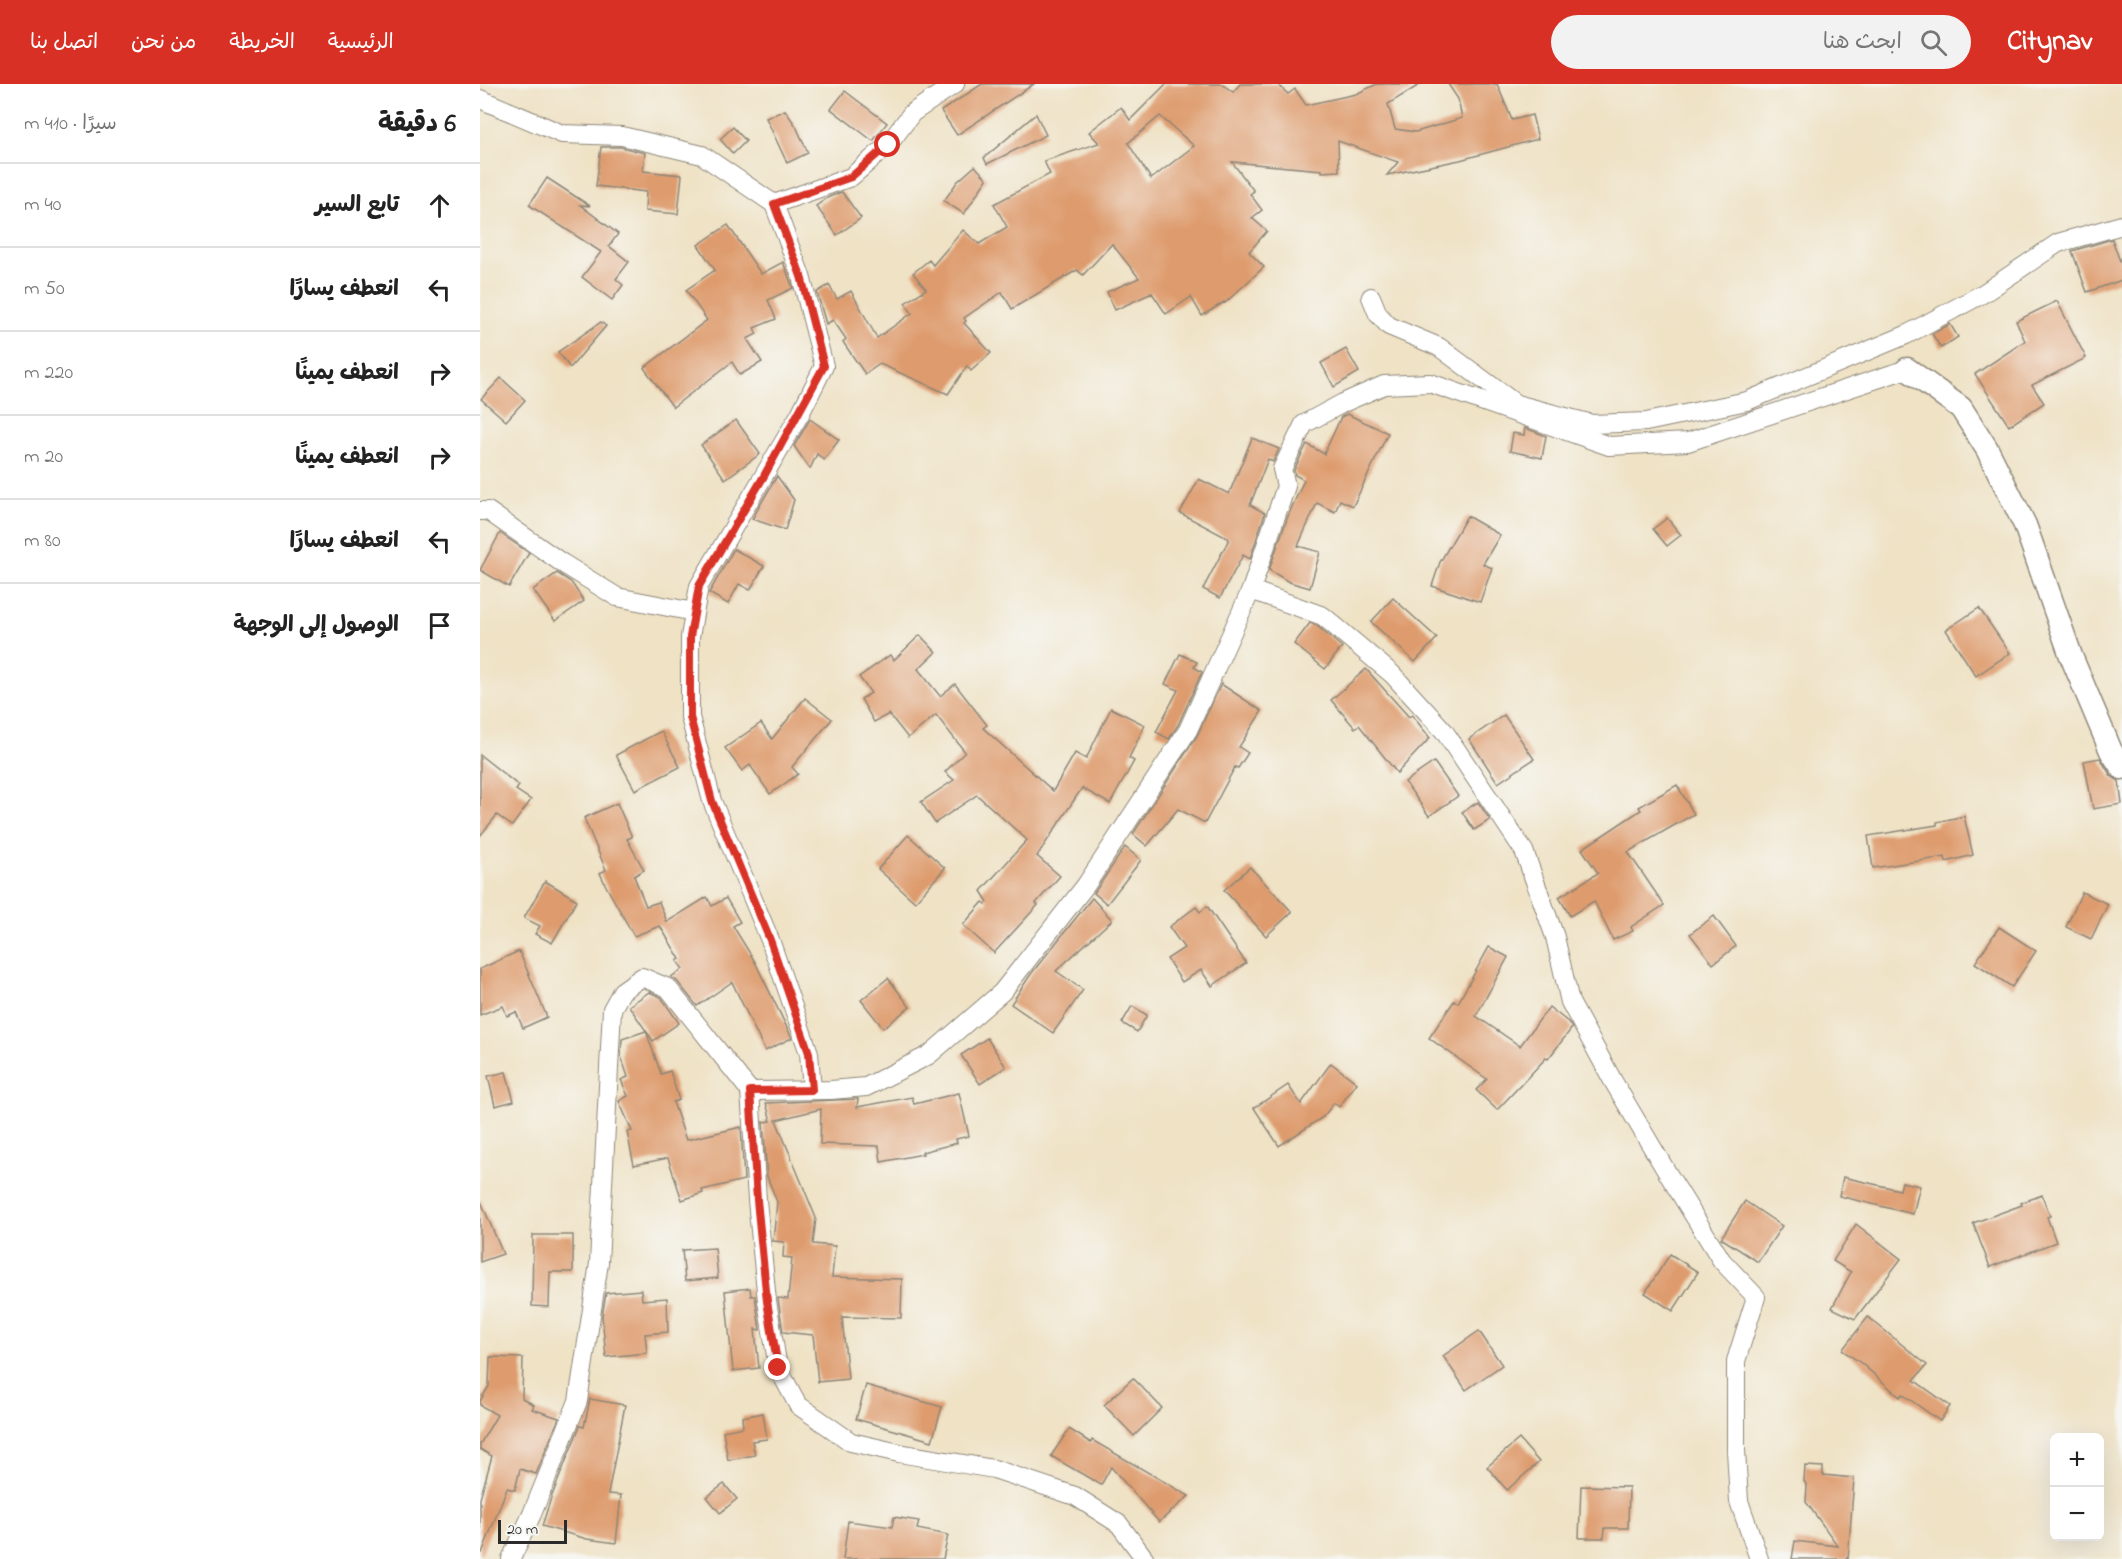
<!DOCTYPE html>
<html lang="ar">
<head>
<meta charset="utf-8">
<style>
  :root { --surface:#fff; --page:#f2f2f2; --text:#222; --muted:#767676; --line:#e0e0e0; --accent:#d93025 }
  body { margin:0; font-family:"Indie Flower","Playpen Sans Arabic",sans-serif; background:var(--page); color:var(--text); direction:rtl }
  .controls { position:absolute; right:18px; bottom:18px; display:grid; overflow:hidden; border-radius:9px; box-shadow:0 6px 24px #0002 }
  .controls button { width:54px; height:54px; display:grid; place-items:center; padding:0; border:0; border-bottom:2px solid var(--line); background:var(--surface); color:var(--text); font:30px sans-serif }
  .scale { position:absolute; left:18px; bottom:15px; width:69px; box-sizing:border-box; padding-left:6px; border:3px solid #2b2b2b; border-top:0; font-size:16px; line-height:21px; white-space:nowrap; color:#2b2b2b; -webkit-text-stroke:4px #f6f6f2; paint-order:stroke }
  .stop { position:absolute; width:18px; height:18px; margin:-14px; border:4px solid #d93025; border-radius:50%; background:#fff }
  .stop.end { background:#d93025; border-color:#fff; box-shadow:0 2px 6px #0008 }
  .list { margin:0; padding:0; list-style:none }
  h2 { display:flex; justify-content:space-between; align-items:center; height:78px; margin:0; padding:0 24px; font-size:26px }
  h2 small { font-size:20px; font-weight:400; color:var(--muted) }
  .list li { display:grid; grid-template-columns:39px 1fr auto; gap:18px; align-items:center; box-sizing:border-box; height:84px; padding:0 24px; border-top:2px solid var(--line) }
  .list b { display:block; font-size:22px; white-space:nowrap }
  .list em { font-size:20px; font-style:normal; color:var(--muted) }
  .icon { flex:none; width:33px; height:33px; fill:none; stroke:currentColor; stroke-width:2; stroke-linecap:round; stroke-linejoin:round }
  .map { position:relative; flex:none; width:1642px; height:1475px; overflow:hidden; direction:ltr }
  header { display:flex; align-items:center; gap:36px; box-sizing:border-box; height:84px; padding:0 30px; background:var(--accent); color:#fff }
  header strong { font-size:28px }
  nav { display:flex; gap:33px; margin-inline-start:auto; font-size:21px }
  .search { width:420px; height:54px; background:var(--page); display:flex; align-items:center; gap:15px; box-sizing:border-box; padding:0 21px; border-radius:33px; color:var(--muted); font-size:22px }
  main { display:flex }
  aside { flex:1; background:var(--surface) }
  .map>svg:first-child { display:block }
</style>
</head>
<body>
<header>
<strong>Citynav</strong>
<div class="search"><svg class="icon" aria-label="search" viewBox="0 0 24 24"><circle cx="10" cy="10" r="6"/><path d="M15 15l6 6"/></svg>ابحث هنا</div>
<nav><a>الرئيسية</a><a>الخريطة</a><a>من نحن</a><a>اتصل بنا</a></nav>
</header>
<main>
<div class="map">
<svg width="1642" height="1475" viewBox="0 0 1642 1475">
  <rect width="100%" height="100%" fill="#f6f6f2"/>
  <filter id="ink" filterUnits="userSpaceOnUse"><feTurbulence type="fractalNoise" baseFrequency=".0167" numOctaves="2"/><feDisplacementMap in="SourceGraphic" scale="12" xChannelSelector="R" yChannelSelector="G"/><feConvolveMatrix kernelMatrix="1 2 1 2 8 2 1 2 1" color-interpolation-filters="sRGB"/></filter>
  <filter id="wash" filterUnits="userSpaceOnUse"><feTurbulence type="fractalNoise" baseFrequency=".008" numOctaves="4" result="noise"/><feDisplacementMap in="SourceGraphic" scale="24" xChannelSelector="R" yChannelSelector="G"/><feGaussianBlur stdDeviation="1.35" result="paint"/><feColorMatrix in="noise" values="0 0 0 0 0 0 0 0 0 0 0 0 0 0 0 0 0 1.4 0 .05"/><feComposite in="paint" operator="in"/></filter>
  <g filter="url(#wash)">
    <rect width="100%" height="100%" fill="#efe2c5"/>
    <g id="blocks">
      <g fill="#de9b6d" fill-rule="evenodd">
        <path d="M502,0H554L477,51L461,27Z"/>
        <path d="M686,0H742L753,8L760,0H797L808,10L815,5L826,21L876,10L897,0H941L908,20L915,45L936,48L982,34L978,15L968,0H1017L1032,36L1052,31L1058,55L980,76L907,91L918,78L858,57L859,87L842,88V86L752,78L774,107L770,110L782,126L772,134L787,147L769,168L784,183L745,219L744,218L722,232L711,213L686,230L672,209L635,226L627,208L659,194L632,160L603,191L597,186L532,225L522,208L484,234L486,237L484,239L511,269L491,287L487,282L468,310L400,280L385,290L363,258L366,255L353,236L346,240L337,208L349,201L357,215L371,207L397,254L432,229L425,219L446,205L433,189L449,176L453,181L483,146L499,160L527,143L514,120L570,90L564,77L619,59L609,48L641,23L650,36ZM680,32L714,62L671,95L648,59Z"/>
        <path d="M365,7L407,39L393,57L351,25Z"/>
        <path d="M305,26L316,42L328,69L307,79L286,34Z"/>
        <path d="M556,30L566,51L507,80L504,74Z"/>
        <path d="M253,43L266,57L253,70L240,55Z"/>
        <path d="M121,63H141L165,69L163,87L202,91L198,130L165,127L166,108L116,102Z"/>
        <path d="M495,82L507,95L484,130L464,117L477,98Z"/>
        <path d="M67,94L110,122L100,121L138,150L129,162L149,178L136,195L143,201L132,216L102,193L121,168L49,121Z"/>
        <path d="M362,108L381,134L357,151L336,122L349,113Z"/>
        <path d="M248,141L281,190L303,178L313,204L288,216L296,235L274,244L277,250L267,255L282,278L260,291L252,278L193,323L164,284L227,236L206,206L235,186L218,161Z"/>
        <path d="M1632,155L1642,183V196L1607,208L1592,167Z"/>
        <path d="M1577,217L1606,274L1552,301L1564,319L1529,342L1495,290L1545,257L1536,237Z"/>
        <path d="M121,238L126,242L90,284L78,268Z"/>
        <path d="M1470,240L1478,253L1461,264L1452,250Z"/>
        <path d="M866,265L879,288L854,303L841,279Z"/>
        <path d="M21,294L45,316L26,337L1,315Z"/>
        <path d="M867,330L908,349L873,422L860,416L855,428L837,419L818,462L840,468L830,504L809,498L789,486L808,432L824,396L815,391L814,386L827,360L844,370L861,333Z"/>
        <path d="M330,335L359,356L344,376L337,370L330,385L314,362Z"/>
        <path d="M256,336L280,370L245,395L221,361Z"/>
        <path d="M1045,344L1066,352L1062,374L1030,367L1033,349L1044,351Z"/>
        <path d="M772,354L799,365L793,378L788,375L770,421L785,429L770,475L763,471L740,514L723,505L749,455L700,429L719,395L749,410Z"/>
        <path d="M297,392L314,416L305,446L272,435Z"/>
        <path d="M987,432L1020,451L1003,480L1012,484L1000,518L952,502L960,478Z"/>
        <path d="M1187,434L1201,451L1187,462L1173,445Z"/>
        <path d="M20,449L49,469L29,503L0,486Z"/>
        <path d="M254,465L284,482L270,506L259,500L248,520L229,509Z"/>
        <path d="M77,489L91,498L104,517L75,537L53,506Z"/>
        <path d="M913,514L957,554L935,578L891,538Z"/>
        <path d="M1499,524L1530,569L1496,592L1466,546Z"/>
        <path d="M830,539L837,542L862,563L845,585L814,560Z"/>
        <path d="M440,551L456,568L438,585L460,612L475,600L507,641L503,644L573,707L595,669L606,675L631,624L665,641L649,674L654,677L630,720L602,704L557,772L580,792L556,819L558,821L514,869L483,841L503,818L506,820L508,818L501,807L547,756L497,711L455,739L441,718L474,696L465,688L485,668L456,631L428,654L409,630L394,638L381,615L391,609L379,593L410,571L414,576Z"/>
        <path d="M700,570L717,578L714,583L722,588L698,641L689,655L676,648L698,606L685,600Z"/>
        <path d="M886,585L929,633L932,631L950,654L917,689L879,641L875,644L851,616Z"/>
        <path d="M741,600L782,627L759,663L768,669L758,684L755,683L725,739L698,725L667,762L653,750L717,652Z"/>
        <path d="M325,614L352,635L312,683L318,690L290,710L270,681L262,687L245,664L281,639L292,655Z"/>
        <path d="M1024,631L1054,675L1018,699L989,655Z"/>
        <path d="M181,647L200,683L155,706L136,671Z"/>
        <path d="M0,671L39,702L36,706L51,716L32,742L17,731L0,752Z"/>
        <path d="M1620,674L1631,692L1639,697L1642,720L1613,725L1604,677Z"/>
        <path d="M954,678L978,712L949,732L925,698Z"/>
        <path d="M1197,701L1214,730L1148,768L1184,821L1151,843L1153,847L1133,856L1114,817L1090,832L1079,813L1118,789L1102,765L1161,726L1159,723Z"/>
        <path d="M998,718L1010,736L994,746L982,728Z"/>
        <path d="M137,719L152,753L147,755L164,786L154,792L166,822L179,818L187,838L227,813L232,822L246,814L260,838L253,842L274,876L312,954L285,967L252,898L217,922L197,897L191,893L203,885L197,877L200,875L180,842L154,852L126,802L120,789L126,786L104,734Z"/>
        <path d="M1484,732L1493,771L1466,778L1465,773L1393,784L1388,752L1457,741V738Z"/>
        <path d="M428,751L465,784L435,818L398,785Z"/>
        <path d="M645,763L661,776L627,820L614,809Z"/>
        <path d="M770,783L812,828L786,852L744,806Z"/>
        <path d="M65,797L97,816L72,859L55,850L60,842L44,834Z"/>
        <path d="M1602,808L1628,820L1611,855L1586,843Z"/>
        <path d="M612,814L632,836L576,887L603,906L573,949L531,920L551,890Z"/>
        <path d="M727,822L766,879L732,902L721,886L702,898L687,875L704,864L689,843L716,823L720,828Z"/>
        <path d="M1234,832L1256,862L1233,880L1210,850Z"/>
        <path d="M1519,843L1556,867L1532,903L1495,879Z"/>
        <path d="M1009,863L1028,873L996,932L1040,962L1069,923L1088,938L1092,944L1068,975L1066,974L1017,1026L996,1006L1007,995L949,954L974,917L978,919Z"/>
        <path d="M39,867L67,933L43,944L36,928L27,932L23,922L0,931V885Z"/>
        <path d="M408,894L430,923L403,944L381,916Z"/>
        <path d="M169,908L181,913L199,939L173,957L149,922Z"/>
        <path d="M652,922L667,931L657,948L642,939Z"/>
        <path d="M166,947L181,990L190,987L199,1016L193,1018L206,1056L261,1043L264,1096L222,1106L223,1109L202,1116L188,1074L154,1081L147,1048L152,1047L139,1017L148,1012L141,996L148,993L141,972L142,955Z"/>
        <path d="M507,954L526,983L500,1000L481,971Z"/>
        <path d="M851,979L877,999L859,1023L854,1019L843,1033L799,1062L774,1024L808,1001L821,1020Z"/>
        <path d="M26,988L34,1017L15,1022L8,992Z"/>
        <path d="M479,1009L489,1052L476,1055L477,1059L442,1068L443,1070L401,1078L399,1062L340,1060L341,1025L296,1036L336,1134L333,1160L355,1162L352,1193L422,1195L421,1234L362,1233L368,1295L338,1298L333,1251L303,1248L298,1214L308,1215L312,1174L303,1173L304,1158L293,1157L297,1118L287,1092L283,1038L291,1037L286,1019L378,1015L377,1023L432,1013L434,1020Z"/>
        <path d="M1363,1093L1420,1106L1422,1098L1440,1102L1433,1130L1359,1112Z"/>
        <path d="M1562,1111L1570,1132L1567,1133L1576,1158L1510,1183L1493,1139L1542,1121L1541,1119Z"/>
        <path d="M0,1115L23,1170L0,1178Z"/>
        <path d="M1265,1117L1302,1142L1278,1178L1241,1154Z"/>
        <path d="M1376,1140L1421,1175L1375,1235L1352,1224L1371,1188L1353,1177Z"/>
        <path d="M53,1151H93V1188H70L69,1223L52,1222Z"/>
        <path d="M235,1164L238,1194L205,1197L202,1166Z"/>
        <path d="M1190,1170L1218,1188L1193,1227L1165,1209Z"/>
        <path d="M270,1204L271,1212H275L280,1246L275,1245L279,1284L253,1287L245,1207Z"/>
        <path d="M161,1206L162,1216L187,1214L188,1248L165,1250L167,1269L126,1273L122,1232L126,1209Z"/>
        <path d="M1388,1233L1447,1281L1434,1296L1470,1322L1460,1337L1422,1310L1420,1313L1381,1279L1362,1266Z"/>
        <path d="M999,1247L1022,1281L986,1306L963,1272Z"/>
        <path d="M10,1273L43,1274L42,1314L54,1321L52,1325L79,1334L56,1390L40,1385L35,1406L27,1404L2,1469H0V1415L12,1372L0,1365V1360L17,1331L0,1321V1317L9,1302Z"/>
        <path d="M653,1294L682,1324L654,1352L624,1321Z"/>
        <path d="M386,1301L462,1323L452,1357L376,1335Z"/>
        <path d="M110,1315L145,1321L128,1410L141,1411L136,1459L107,1455L62,1442L71,1414L100,1342L104,1343Z"/>
        <path d="M283,1329L287,1355L272,1357L275,1371L248,1376L243,1347L263,1343L262,1333Z"/>
        <path d="M589,1345L611,1359L612,1356L709,1412L679,1438L631,1383L621,1401L571,1372Z"/>
        <path d="M1039,1355L1059,1378L1027,1406L1007,1383Z"/>
        <path d="M1325,1382L1343,1383V1391L1374,1394L1368,1475L1367,1473L1366,1475H1312L1315,1457L1358,1462L1326,1418L1327,1402L1324,1397Z"/>
        <path d="M244,1400L257,1415L240,1429L227,1413Z"/>
        <path d="M1101,1402L1149,1403L1148,1444H1125L1124,1454H1099Z"/>
        <path d="M414,1433L439,1437L437,1445L468,1451L463,1475H363L368,1437L412,1443Z"/>
      </g>
    </g>
  </g>
  <g filter="url(#ink)">
    <use href="#blocks" fill-opacity="0" stroke="#8d8678" stroke-width="1.5"/>
    <g fill="none" stroke-linecap="round" stroke-linejoin="round">
      <defs>
        <g id="minor">
          <path d="M0,15L82,50L142,52L222,71L294,120L321,192L344,282L320,330L219,502L210,553V633L232,717L290,856L329,969L332,1006"/>
          <path d="M294,120L371,93L408,61L432,29L475,0"/>
          <path d="M891,213L898,230L909,242L959,263L1036,320L1112,340L1166,338L1267,317L1426,251L1504,209L1578,159L1642,141"/>
          <path d="M0,427H8L82,479L137,513L214,528"/>
          <path d="M771,506L843,532L912,590L964,647L1044,767L1075,853L1090,918L1133,997L1188,1090L1242,1177L1276,1213L1256,1277V1366L1259,1417L1279,1475"/>
          <path d="M270,1007L277,1116L287,1217L298,1284L318,1321L371,1358L419,1369L514,1385L595,1412L639,1440L665,1475"/>
          <path d="M31,1475L52,1430L98,1317L119,1179L132,925L142,907L162,893L188,904L270,1007L351,1006L386,1003L449,971L522,908L606,801L708,646L771,506L806,402L802,385L824,340L863,319L904,301L950,299L1129,362L1208,358L1427,285"/>
        </g>
        <path id="tertiary" d="M1427,285L1481,324L1507,365L1545,441L1591,572L1631,667L1642,684"/>
      </defs>
      <use href="#minor" stroke="#8d8678" stroke-width="20"/>
      <use href="#tertiary" stroke="#8d8678" stroke-width="25"/>
      <use href="#minor" stroke="#fff" stroke-width="18"/>
      <use href="#tertiary" stroke="#fff" stroke-width="22"/>
    </g>
  </g>
  <g fill="none" stroke-linecap="round" stroke-linejoin="round" filter="url(#ink)">
    <path stroke="#d93025" stroke-width="8" d="M298,1284L287,1217L277,1116L270,1007L332,1006L329,969L290,856L232,717L210,633V553L219,502L284,392L344,282L321,192L294,120L371,93L408,61"/>
  </g>
</svg>
<div class="controls">
<button>+</button>
<button>−</button>
</div>
<div class="scale">20 m</div>
<div class="stop" style="left:408px;top:61px"></div>
<div class="stop end" style="left:298px;top:1284px"></div>
</div>
<aside>
<h2>6 دقيقة<small>سيرًا · 410 m</small></h2>
<ul class="list">
<li><svg class="icon" aria-label="ahead" viewBox="0 0 24 24"><path d="M12 20V5M6 11l6-6 6 6"/></svg><div><b>تابع السير</b></div><em>40 m</em></li>
<li><svg class="icon" aria-label="left" viewBox="0 0 24 24"><path d="M17 20v-9H6M10 6l-5 5 5 5"/></svg><div><b>انعطف يسارًا</b></div><em>50 m</em></li>
<li><svg class="icon" aria-label="right" viewBox="0 0 24 24"><path d="M7 20v-9h11M14 6l5 5-5 5"/></svg><div><b>انعطف يمينًا</b></div><em>220 m</em></li>
<li><svg class="icon" aria-label="right" viewBox="0 0 24 24"><path d="M7 20v-9h11M14 6l5 5-5 5"/></svg><div><b>انعطف يمينًا</b></div><em>20 m</em></li>
<li><svg class="icon" aria-label="left" viewBox="0 0 24 24"><path d="M17 20v-9H6M10 6l-5 5 5 5"/></svg><div><b>انعطف يسارًا</b></div><em>80 m</em></li>
<li><svg class="icon" aria-label="arrive" viewBox="0 0 24 24"><path d="M6 21V4h12l-3 4 3 4H6"/></svg><div><b>الوصول إلى الوجهة</b></div></li>
</ul>
</aside>
</main>
</body>
</html>
